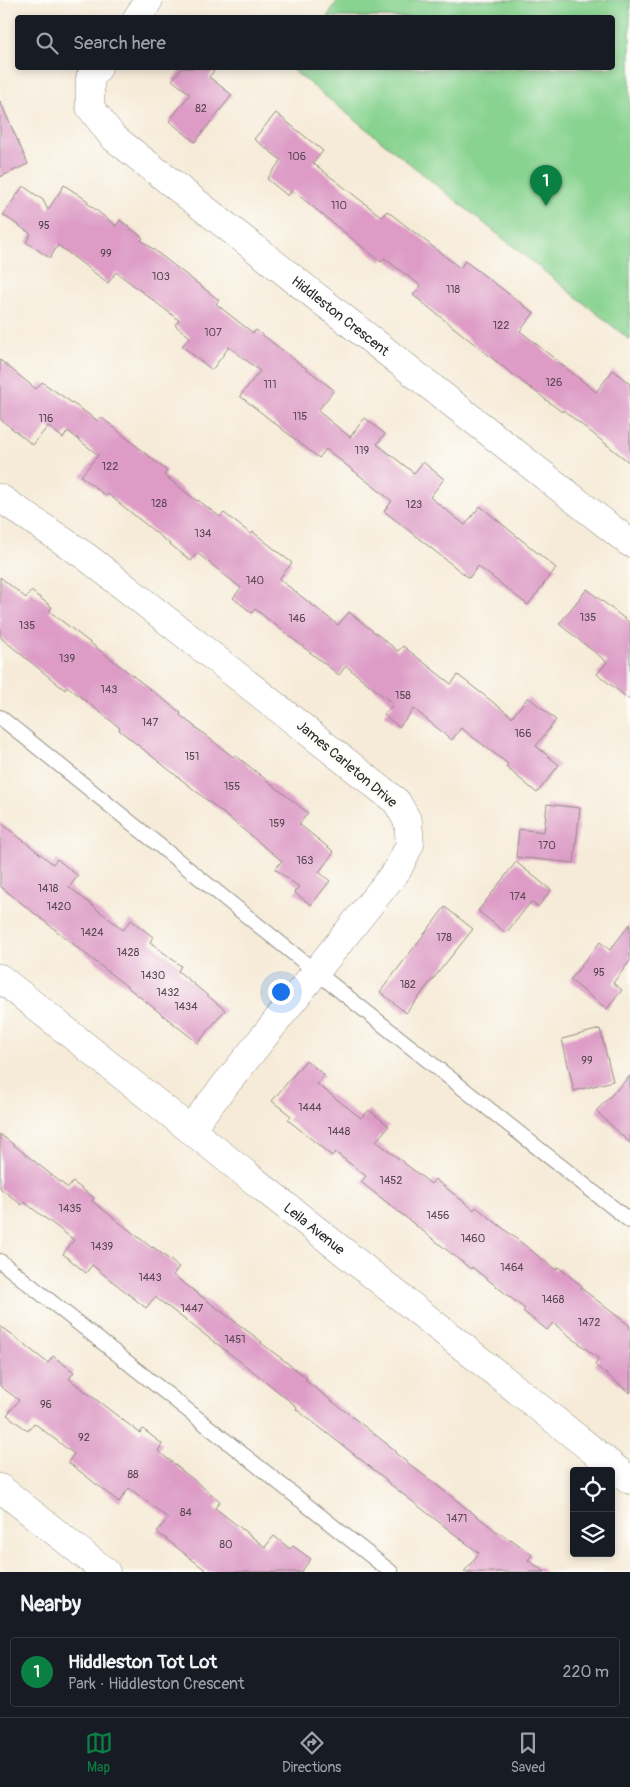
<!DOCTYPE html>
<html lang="en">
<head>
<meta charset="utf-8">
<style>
  :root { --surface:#171b24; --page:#242831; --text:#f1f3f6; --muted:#9ea1a6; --line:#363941; --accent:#0b8043 }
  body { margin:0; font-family:Pangolin,sans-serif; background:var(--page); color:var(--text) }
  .controls { position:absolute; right:15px; bottom:15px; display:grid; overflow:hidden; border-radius:5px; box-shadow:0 2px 8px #0003 }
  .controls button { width:45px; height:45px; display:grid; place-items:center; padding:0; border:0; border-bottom:1px solid var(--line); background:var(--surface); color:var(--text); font:25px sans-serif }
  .you { position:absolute; left:280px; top:991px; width:18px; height:18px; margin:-12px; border:4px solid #fff; border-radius:50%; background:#1a73e8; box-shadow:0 0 0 8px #1a73e833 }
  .badge { display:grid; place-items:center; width:32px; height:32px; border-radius:50%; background:var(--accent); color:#fff; font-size:16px; font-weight:700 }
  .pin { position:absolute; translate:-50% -41px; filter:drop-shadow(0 1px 2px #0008) }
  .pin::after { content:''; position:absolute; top:26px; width:18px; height:15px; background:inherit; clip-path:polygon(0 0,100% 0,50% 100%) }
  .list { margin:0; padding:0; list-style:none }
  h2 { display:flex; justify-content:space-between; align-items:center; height:65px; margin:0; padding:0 20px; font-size:21px }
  h2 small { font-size:16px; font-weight:400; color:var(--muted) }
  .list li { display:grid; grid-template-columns:32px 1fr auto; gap:15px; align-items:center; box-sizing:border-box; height:70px; margin:0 10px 10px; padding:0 10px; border:1px solid var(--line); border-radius:5px }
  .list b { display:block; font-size:19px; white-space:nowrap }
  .list p { margin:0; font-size:16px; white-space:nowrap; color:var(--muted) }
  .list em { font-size:16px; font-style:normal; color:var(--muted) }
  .icon { flex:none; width:28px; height:28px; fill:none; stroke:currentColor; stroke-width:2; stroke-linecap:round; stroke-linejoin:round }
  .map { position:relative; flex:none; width:630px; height:1572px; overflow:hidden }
  .search { position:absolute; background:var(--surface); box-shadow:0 2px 8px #0003; left:15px; right:15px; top:15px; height:55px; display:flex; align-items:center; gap:12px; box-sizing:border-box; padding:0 18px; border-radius:5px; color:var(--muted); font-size:19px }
  .sheet { height:145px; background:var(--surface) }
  nav { display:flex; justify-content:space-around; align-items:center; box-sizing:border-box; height:70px; border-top:1px solid var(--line); background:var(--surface); font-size:14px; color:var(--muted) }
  nav a { display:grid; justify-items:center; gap:2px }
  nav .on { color:var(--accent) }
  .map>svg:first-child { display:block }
</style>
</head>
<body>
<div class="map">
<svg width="630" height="1572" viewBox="0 0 630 1572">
  <rect width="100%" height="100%" fill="#fdfcf7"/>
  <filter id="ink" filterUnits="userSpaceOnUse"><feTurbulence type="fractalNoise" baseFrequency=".02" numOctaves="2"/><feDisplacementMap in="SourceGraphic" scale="10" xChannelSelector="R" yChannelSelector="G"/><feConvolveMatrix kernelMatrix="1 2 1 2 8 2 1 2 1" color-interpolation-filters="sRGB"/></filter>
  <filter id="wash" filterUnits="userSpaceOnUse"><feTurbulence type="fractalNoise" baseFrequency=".0096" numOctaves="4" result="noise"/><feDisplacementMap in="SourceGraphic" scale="20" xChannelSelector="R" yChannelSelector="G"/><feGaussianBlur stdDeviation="1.12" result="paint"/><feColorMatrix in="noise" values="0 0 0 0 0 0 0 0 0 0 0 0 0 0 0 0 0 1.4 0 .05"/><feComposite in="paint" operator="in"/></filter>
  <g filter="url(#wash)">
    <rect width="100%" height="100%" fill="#f6ebd8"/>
    <path fill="#88d390" stroke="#5a7f5e" d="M338,0H630V340L294,71L296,68H612V18L327,17Z"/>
    <g id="blocks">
      <g fill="#dd9bc6">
        <path d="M182,68H216L209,77L232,95L195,142L169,121L190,94L172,80Z"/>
        <path d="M0,101L28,164L0,177Z"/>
        <path d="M276,113L323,151L313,163L382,217L387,211L460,268L465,261L534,313L520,331L596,392L613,370L630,384V463L563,410L562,412L511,373L413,295L421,286L384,258L381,262L292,190L288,196L267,179L281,160L254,139Z"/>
        <path d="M64,185L88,201L87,203L116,226L120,220L143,238L141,240L219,300L216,304L253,333L256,330L334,390L318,411L350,437L365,418L385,434L377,444L414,473L423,462L444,479L430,497L465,525L480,506L556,568L528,605L478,566L469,578L384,511L392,501L326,449L319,458L240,396L260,371L229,347L212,370L182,346L190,337L175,325L179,320L116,272L108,283L58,245L50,258L26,242L31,234L3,215L23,186L43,200L48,210Z"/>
        <path d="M0,360L36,389L42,382L98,421L101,417L167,471L164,475L197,501L198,500L220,517L224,513L251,534L253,532L292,563L279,579L338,625L349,612L398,651L403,646L451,684L458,675L512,717L528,697L556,720L536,746L559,765L537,793L506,767L508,764L461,728L452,740L414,709L399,727L384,715L393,704L346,666L339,675L255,609L252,613L233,598L241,588L197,553L191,561L108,494L106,496L81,476L98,455L68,431L63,438L48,426L33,445L0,419Z"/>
        <path d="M0,577L26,598L31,591L52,607L49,611L181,713L180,715L233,757L235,755L308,813L299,824L334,852L319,872L330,881L311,905L294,892L299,887L275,869L282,861L202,796L119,730L120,728L67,686L65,690L0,637Z"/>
        <path d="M587,589L630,623V700L597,674L607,662L559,624Z"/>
        <path d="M547,804L580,808L574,863L516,857L519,829L544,832Z"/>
        <path d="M0,822L53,864L57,859L78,876L69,887L123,930L131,920L153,937L150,942L181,966L178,971L225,1010L198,1043L0,886Z"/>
        <path d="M516,862L551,890L538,907L531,902L506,933L478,911Z"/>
        <path d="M445,907L473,929L406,1013L380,992Z"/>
        <path d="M630,924V961L613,983L622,990L607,1009L570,980L600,942L610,950Z"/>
        <path d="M600,1029L613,1081L574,1091L562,1039Z"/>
        <path d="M306,1060L324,1075L317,1084L361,1118L369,1110L389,1126L376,1141L431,1184L435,1179L474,1210L476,1207L556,1270L558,1267L582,1286L581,1288L630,1326V1393L595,1365L599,1359L553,1323L547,1330L523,1311L525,1309L472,1267L471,1269L361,1182L366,1176L335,1152L332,1156L288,1120L291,1116L272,1101Z"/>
        <path d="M630,1076V1143L596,1111Z"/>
        <path d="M0,1134L68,1188L73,1182L94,1198L92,1201L152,1248L153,1247L179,1267L173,1275L262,1342L261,1343L307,1378L305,1380L396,1451L395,1453L496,1531L510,1540L511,1539L532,1555L528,1560L545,1572H464L479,1553L386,1481L387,1480L296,1409L297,1407L254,1372L155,1297L146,1308L92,1265L86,1273L63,1254L74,1240L24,1202L22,1205L0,1188Z"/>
        <path d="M0,1326L48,1363L53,1356L74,1372L69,1379L140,1433L143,1429L162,1444L158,1451L220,1501L215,1508L265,1547L274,1536L290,1549L293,1546L311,1559L301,1572H208L157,1532L168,1518L129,1488L119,1502L68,1462L74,1454L34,1423L28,1431L7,1415L19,1400L0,1386Z"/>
      </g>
    </g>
  </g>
  <g filter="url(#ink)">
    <use href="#blocks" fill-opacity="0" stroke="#908b82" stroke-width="1"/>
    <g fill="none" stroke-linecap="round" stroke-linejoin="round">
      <defs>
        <g id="service">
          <path d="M0,717L315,971L630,1221"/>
          <path d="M0,1261L391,1572"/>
        </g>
        <g id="minor">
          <path d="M137,18L149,0"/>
          <path id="s1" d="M98,68L90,78V107L113,137L630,543"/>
          <path d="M0,498L88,558L397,802L408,822L410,844L398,869L190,1129"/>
          <path d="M0,1488L106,1572"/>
        </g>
        <g id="tertiary">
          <path id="s2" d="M0,978L630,1480"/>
        </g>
      </defs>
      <use href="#service" stroke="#908b82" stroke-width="16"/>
      <use href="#minor" stroke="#908b82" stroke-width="29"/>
      <use href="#tertiary" stroke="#908b82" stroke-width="29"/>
      <use href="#service" stroke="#fff" stroke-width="14"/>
      <use href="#minor" stroke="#fff" stroke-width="28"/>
      <use href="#tertiary" stroke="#fff" stroke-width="28"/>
    </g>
  </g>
  <g text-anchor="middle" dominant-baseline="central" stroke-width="4" stroke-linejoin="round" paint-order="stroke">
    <g font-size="11" fill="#584752">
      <text x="201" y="108">82</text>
      <text x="297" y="156">106</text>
      <text x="339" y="205">110</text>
      <text x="44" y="225">95</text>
      <text x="106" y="253">99</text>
      <text x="161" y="276">103</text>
      <text x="453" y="289">118</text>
      <text x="501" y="325">122</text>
      <text x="213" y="332">107</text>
      <text x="554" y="382">126</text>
      <text x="270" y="384">111</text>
      <text x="300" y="416">115</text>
      <text x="46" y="418">116</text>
      <text x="362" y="450">119</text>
      <text x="110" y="466">122</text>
      <text x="159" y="503">128</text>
      <text x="414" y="504">123</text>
      <text x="203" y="533">134</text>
      <text x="255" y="580">140</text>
      <text x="588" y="617">135</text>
      <text x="297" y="618">146</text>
      <text x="27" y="625">135</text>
      <text x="67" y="658">139</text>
      <text x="109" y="689">143</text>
      <text x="403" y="695">158</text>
      <text x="150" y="722">147</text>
      <text x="523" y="733">166</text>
      <text x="192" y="756">151</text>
      <text x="232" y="786">155</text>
      <text x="277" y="823">159</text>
      <text x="547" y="845">170</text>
      <text x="305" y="860">163</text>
      <text x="48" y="888">1418</text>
      <text x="518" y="896">174</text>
      <text x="59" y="906">1420</text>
      <text x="92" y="932">1424</text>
      <text x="444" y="937">178</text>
      <text x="128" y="952">1428</text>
      <text x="599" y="972">95</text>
      <text x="153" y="975">1430</text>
      <text x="408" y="984">182</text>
      <text x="168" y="992">1432</text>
      <text x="186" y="1006">1434</text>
      <text x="587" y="1060">99</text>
      <text x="310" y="1107">1444</text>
      <text x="339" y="1131">1448</text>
      <text x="391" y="1180">1452</text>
      <text x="70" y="1208">1435</text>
      <text x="438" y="1215">1456</text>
      <text x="473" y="1238">1460</text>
      <text x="102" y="1246">1439</text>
      <text x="512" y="1267">1464</text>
      <text x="150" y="1277">1443</text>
      <text x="553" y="1299">1468</text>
      <text x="192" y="1308">1447</text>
      <text x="589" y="1322">1472</text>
      <text x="235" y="1339">1451</text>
      <text x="46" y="1404">96</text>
      <text x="84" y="1437">92</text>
      <text x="133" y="1474">88</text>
      <text x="186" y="1512">84</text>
      <text x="457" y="1518">1471</text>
      <text x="226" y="1544">80</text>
    </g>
    <g font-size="14" fill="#2b2b2b" stroke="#fdfcf7">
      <text stroke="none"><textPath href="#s1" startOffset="369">Hiddleston Crescent</textPath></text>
      <text transform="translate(347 764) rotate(40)">James Carleton Drive</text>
      <text stroke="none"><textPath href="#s2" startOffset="402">Leila Avenue</textPath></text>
    </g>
  </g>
</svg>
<div class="controls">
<button><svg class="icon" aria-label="locate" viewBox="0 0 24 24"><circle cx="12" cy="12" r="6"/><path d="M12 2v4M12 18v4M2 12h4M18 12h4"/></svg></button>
<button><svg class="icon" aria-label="layers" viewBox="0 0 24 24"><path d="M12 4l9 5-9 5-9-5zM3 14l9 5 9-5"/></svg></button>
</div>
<div class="you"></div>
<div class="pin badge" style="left:546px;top:206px">1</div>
<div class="search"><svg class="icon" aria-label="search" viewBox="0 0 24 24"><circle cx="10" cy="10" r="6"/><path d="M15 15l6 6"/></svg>Search here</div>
</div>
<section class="sheet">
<h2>Nearby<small></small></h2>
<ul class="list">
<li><span class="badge">1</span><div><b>Hiddleston Tot Lot</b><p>Park · Hiddleston Crescent</p></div><em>220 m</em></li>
</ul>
</section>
<nav>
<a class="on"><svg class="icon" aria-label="map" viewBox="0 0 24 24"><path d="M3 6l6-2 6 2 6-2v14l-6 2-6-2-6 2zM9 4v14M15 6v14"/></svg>Map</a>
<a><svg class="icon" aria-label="directions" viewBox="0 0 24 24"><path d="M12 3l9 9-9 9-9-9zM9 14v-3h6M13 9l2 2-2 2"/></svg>Directions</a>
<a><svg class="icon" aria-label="saved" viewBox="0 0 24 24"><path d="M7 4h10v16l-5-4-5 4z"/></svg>Saved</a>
</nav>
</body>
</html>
